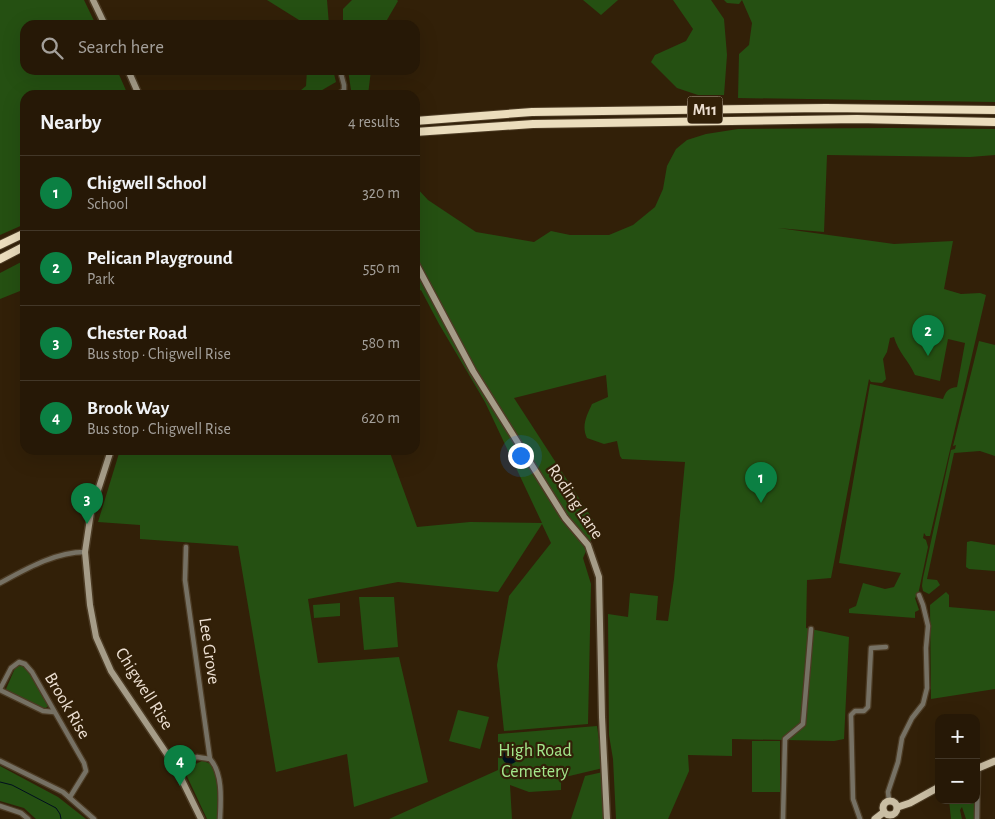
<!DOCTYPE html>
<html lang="en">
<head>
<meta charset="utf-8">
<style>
  :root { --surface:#261806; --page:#2e2110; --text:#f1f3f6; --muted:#a4a09b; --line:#423728; --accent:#0b8043 }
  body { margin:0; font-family:"Alegreya Sans",sans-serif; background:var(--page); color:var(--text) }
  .controls { position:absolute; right:15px; bottom:15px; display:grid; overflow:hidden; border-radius:10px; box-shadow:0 5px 20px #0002 }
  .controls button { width:45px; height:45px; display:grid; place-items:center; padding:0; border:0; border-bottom:1px solid var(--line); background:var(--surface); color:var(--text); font:25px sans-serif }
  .you { position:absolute; left:520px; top:455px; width:18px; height:18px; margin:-12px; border:4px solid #fff; border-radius:50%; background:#1a73e8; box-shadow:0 0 0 8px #1a73e833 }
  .badge { display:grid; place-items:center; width:32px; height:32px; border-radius:50%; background:var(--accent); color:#fff; font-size:16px; font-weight:700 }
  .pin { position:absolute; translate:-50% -41px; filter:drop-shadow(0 1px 2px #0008) }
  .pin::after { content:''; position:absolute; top:26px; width:18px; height:15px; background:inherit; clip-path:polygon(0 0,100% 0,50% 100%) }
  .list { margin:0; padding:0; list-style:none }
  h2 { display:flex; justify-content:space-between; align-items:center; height:65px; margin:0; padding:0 20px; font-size:21px }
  h2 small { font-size:16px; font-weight:400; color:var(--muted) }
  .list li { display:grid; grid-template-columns:32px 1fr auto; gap:15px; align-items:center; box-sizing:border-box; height:75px; padding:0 20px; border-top:1px solid var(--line) }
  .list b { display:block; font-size:19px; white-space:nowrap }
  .list p { margin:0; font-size:16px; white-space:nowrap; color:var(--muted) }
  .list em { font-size:16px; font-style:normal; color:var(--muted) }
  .icon { flex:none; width:28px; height:28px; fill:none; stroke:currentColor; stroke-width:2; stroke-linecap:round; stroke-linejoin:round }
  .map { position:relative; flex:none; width:995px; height:819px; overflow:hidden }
  .search { position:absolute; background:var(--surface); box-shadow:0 5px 20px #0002; left:20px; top:20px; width:400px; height:55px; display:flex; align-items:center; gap:12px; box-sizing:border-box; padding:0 18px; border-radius:15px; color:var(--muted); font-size:19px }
  .panel { position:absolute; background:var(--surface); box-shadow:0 5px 20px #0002; left:20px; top:90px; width:400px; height:365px; border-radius:15px }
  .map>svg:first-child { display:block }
</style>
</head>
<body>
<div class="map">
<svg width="995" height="819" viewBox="0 0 995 819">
  <rect width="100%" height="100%" fill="#322008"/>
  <g fill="#255012">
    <path d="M0,0H84L96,25H25V70H117L128,95H25V224L0,235Z"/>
    <path d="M267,0H327L329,25H307Z"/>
    <path d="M352,0H397L398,1L384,25H343V9Z"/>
    <path d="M583,0H618L601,15Z"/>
    <path d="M673,0H711L724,19L727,55L724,95H698L677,88L651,62L655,55L686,41L693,29Z"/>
    <path d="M724,0H995V102L738,98L739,54L749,45L752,23L742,0L739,4L727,3Z"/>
    <path d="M307,70H333L336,82L317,93L295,95L306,86Z"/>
    <path d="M348,70H371L368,95H344L351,90Z"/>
    <path d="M890,128L995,129V155L970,157L827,155L824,232L778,228L894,244L953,241L944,289L961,294L980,293L986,295L930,536H926L924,533L923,538L926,540L928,547L918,595L915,598L919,610L915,612V618L849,613V609L856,606L863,583L885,589L894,587L901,573L839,563L870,384L943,399C946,391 948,388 957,387L965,343L948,339L940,381L915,375C909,361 898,352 894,337L890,338L887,352L883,359L886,379L882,383L871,382L869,379L831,578L807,580L806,628L849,637L844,739L834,741L732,739V756L688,755L689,771L668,819H616L613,759L609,735L608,614L628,617L630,593L658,596L656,620L668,621L674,579L685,462L622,459L620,456L617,441L604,444L587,438C581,426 587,415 592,404L608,397L606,375L514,398L597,526L583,558L591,584L588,724L504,731L497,665L509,596L551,543L542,524L498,592L398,582L308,599L318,663L399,657L428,782L354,807L347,754L276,772L238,546L140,539V525L98,522L120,450H389L417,527L470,522L542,523L485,402L439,324L421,290L415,293V186L428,200L476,232L534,242L551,231L570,235H609L633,225L655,207L663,189L667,166L676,149L687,140L706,134L738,129Z"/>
    <path d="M25,260V289L0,299V273Z"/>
    <path d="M979,341L995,345V456L980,451L954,453L927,579L937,580L940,585L929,594L923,591L922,586L923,578L951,450L955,449L956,445L953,446Z"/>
    <path d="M971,541L995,545V571L969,569L966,567L967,542Z"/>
    <path d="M946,592L949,595V607L995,611V689L931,699L930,605Z"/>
    <path d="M359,597H394L398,647L364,650Z"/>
    <path d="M340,603V616L314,618L313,605Z"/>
    <path d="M20,663L25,664L50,705L44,709L39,707L9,692L6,689L16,666Z"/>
    <path d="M458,710L489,717L480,749L449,741Z"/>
    <path d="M597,726L603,768L561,778V790L529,792L510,785L512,819H389L498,770V734Z"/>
    <rect x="752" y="741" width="28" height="51"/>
    <path d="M202,761C207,762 210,763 213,767C219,777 220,807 218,819H207L185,772V769Z"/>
    <path d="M0,766L58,797L86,819H36L24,808L0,801Z"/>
    <path d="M603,772L605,819H571L585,776Z"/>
    <path d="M949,800L976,803L975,819H966L962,807L960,810L962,819H951Z"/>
  </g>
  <circle fill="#000e1e" cx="510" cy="756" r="8"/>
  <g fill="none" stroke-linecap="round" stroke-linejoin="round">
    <path stroke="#000e1e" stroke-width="1" d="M0,782L12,785L56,808L60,814L61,819"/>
    <defs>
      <g id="street">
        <path d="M337,95L344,90V85L340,70"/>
        <path d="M186,547L185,580L210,759"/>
        <path d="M0,583C26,569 55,552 85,552"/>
        <path d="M0,689L11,668L19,662L25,664L32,672L84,763L86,771L70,797"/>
        <path d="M0,690L43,711L54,712"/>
        <path d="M0,761L63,792L94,819"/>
        <path d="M175,766L197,757L210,759C223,773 221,800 220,819"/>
        <path d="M889,800L888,792L898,762L902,738L912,718L923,704L927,688L926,648L928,626L923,605L919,595"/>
        <path d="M0,806L21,813L28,819"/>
        <path d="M783,819L785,739L803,724L811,629"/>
        <path d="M860,819L853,799L851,715L855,711H864L868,707L871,648L886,647"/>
        <path d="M977,819L978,768"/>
      </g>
      <g id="secondary">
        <path d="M93,0L105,25"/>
        <path d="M128,70L139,95"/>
        <path d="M415,262L473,371L565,518L588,545L599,577L602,717L607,819"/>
        <path d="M111,450L91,512L85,552L90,605L96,637L111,671L175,766L201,819"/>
      </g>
      <g id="primary">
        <path d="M976,769L995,761"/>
        <circle cx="890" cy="808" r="7"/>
        <path d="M898,807L910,803L939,787"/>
        <path d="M875,819L884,812"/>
      </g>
      <g id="highway">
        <path d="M415,121L532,112L826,108L995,110"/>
        <path d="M415,132L533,124L857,119L995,122"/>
        <path d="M0,245L25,233"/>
        <path d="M0,259L25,246"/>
      </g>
    </defs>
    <use href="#street" stroke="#4c3b24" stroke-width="7"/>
    <use href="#secondary" stroke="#4c3b24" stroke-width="9"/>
    <use href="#primary" stroke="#4c3b24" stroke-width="9"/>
    <use href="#highway" stroke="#4c3b24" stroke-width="10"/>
    <use href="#street" stroke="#767164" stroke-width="4.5"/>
    <use href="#secondary" stroke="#a59c88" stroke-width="6"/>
    <use href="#primary" stroke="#cabea4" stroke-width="7"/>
    <use href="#highway" stroke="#ebddbd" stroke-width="8"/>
  </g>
  <g text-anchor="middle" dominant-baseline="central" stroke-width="4.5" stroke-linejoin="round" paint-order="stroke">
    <rect fill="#322008" stroke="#b4a695" stroke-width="1" x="687.5" y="96.5" width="35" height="27" rx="4"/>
    <g font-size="16" font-weight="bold" fill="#ecdfd2">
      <text x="705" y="110">M11</text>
    </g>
    <g font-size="18" fill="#ecdfd2" stroke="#322008">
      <text transform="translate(575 502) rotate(56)">Roding Lane</text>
      <text transform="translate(209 651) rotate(82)">Lee Grove</text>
      <text transform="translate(144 689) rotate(58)">Chigwell Rise</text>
      <text transform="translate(67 706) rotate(60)">Brook Rise</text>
    </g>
    <g font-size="18" fill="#a4e88c" stroke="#322008">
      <text x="535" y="751">High Road<tspan x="535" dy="21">Cemetery</tspan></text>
    </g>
  </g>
</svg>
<div class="controls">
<button>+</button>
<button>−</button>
</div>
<div class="you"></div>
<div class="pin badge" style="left:761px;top:503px">1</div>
<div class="pin badge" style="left:928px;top:356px">2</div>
<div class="pin badge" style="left:87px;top:524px">3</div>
<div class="pin badge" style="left:180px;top:786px">4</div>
<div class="search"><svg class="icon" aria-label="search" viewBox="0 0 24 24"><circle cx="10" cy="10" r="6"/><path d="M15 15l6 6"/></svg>Search here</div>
<section class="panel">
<h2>Nearby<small>4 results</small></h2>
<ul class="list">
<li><span class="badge">1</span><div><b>Chigwell School</b><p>School</p></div><em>320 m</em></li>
<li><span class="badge">2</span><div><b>Pelican Playground</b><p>Park</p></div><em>550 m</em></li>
<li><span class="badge">3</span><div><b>Chester Road</b><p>Bus stop · Chigwell Rise</p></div><em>580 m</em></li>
<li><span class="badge">4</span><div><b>Brook Way</b><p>Bus stop · Chigwell Rise</p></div><em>620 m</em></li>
</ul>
</section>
</div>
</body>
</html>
